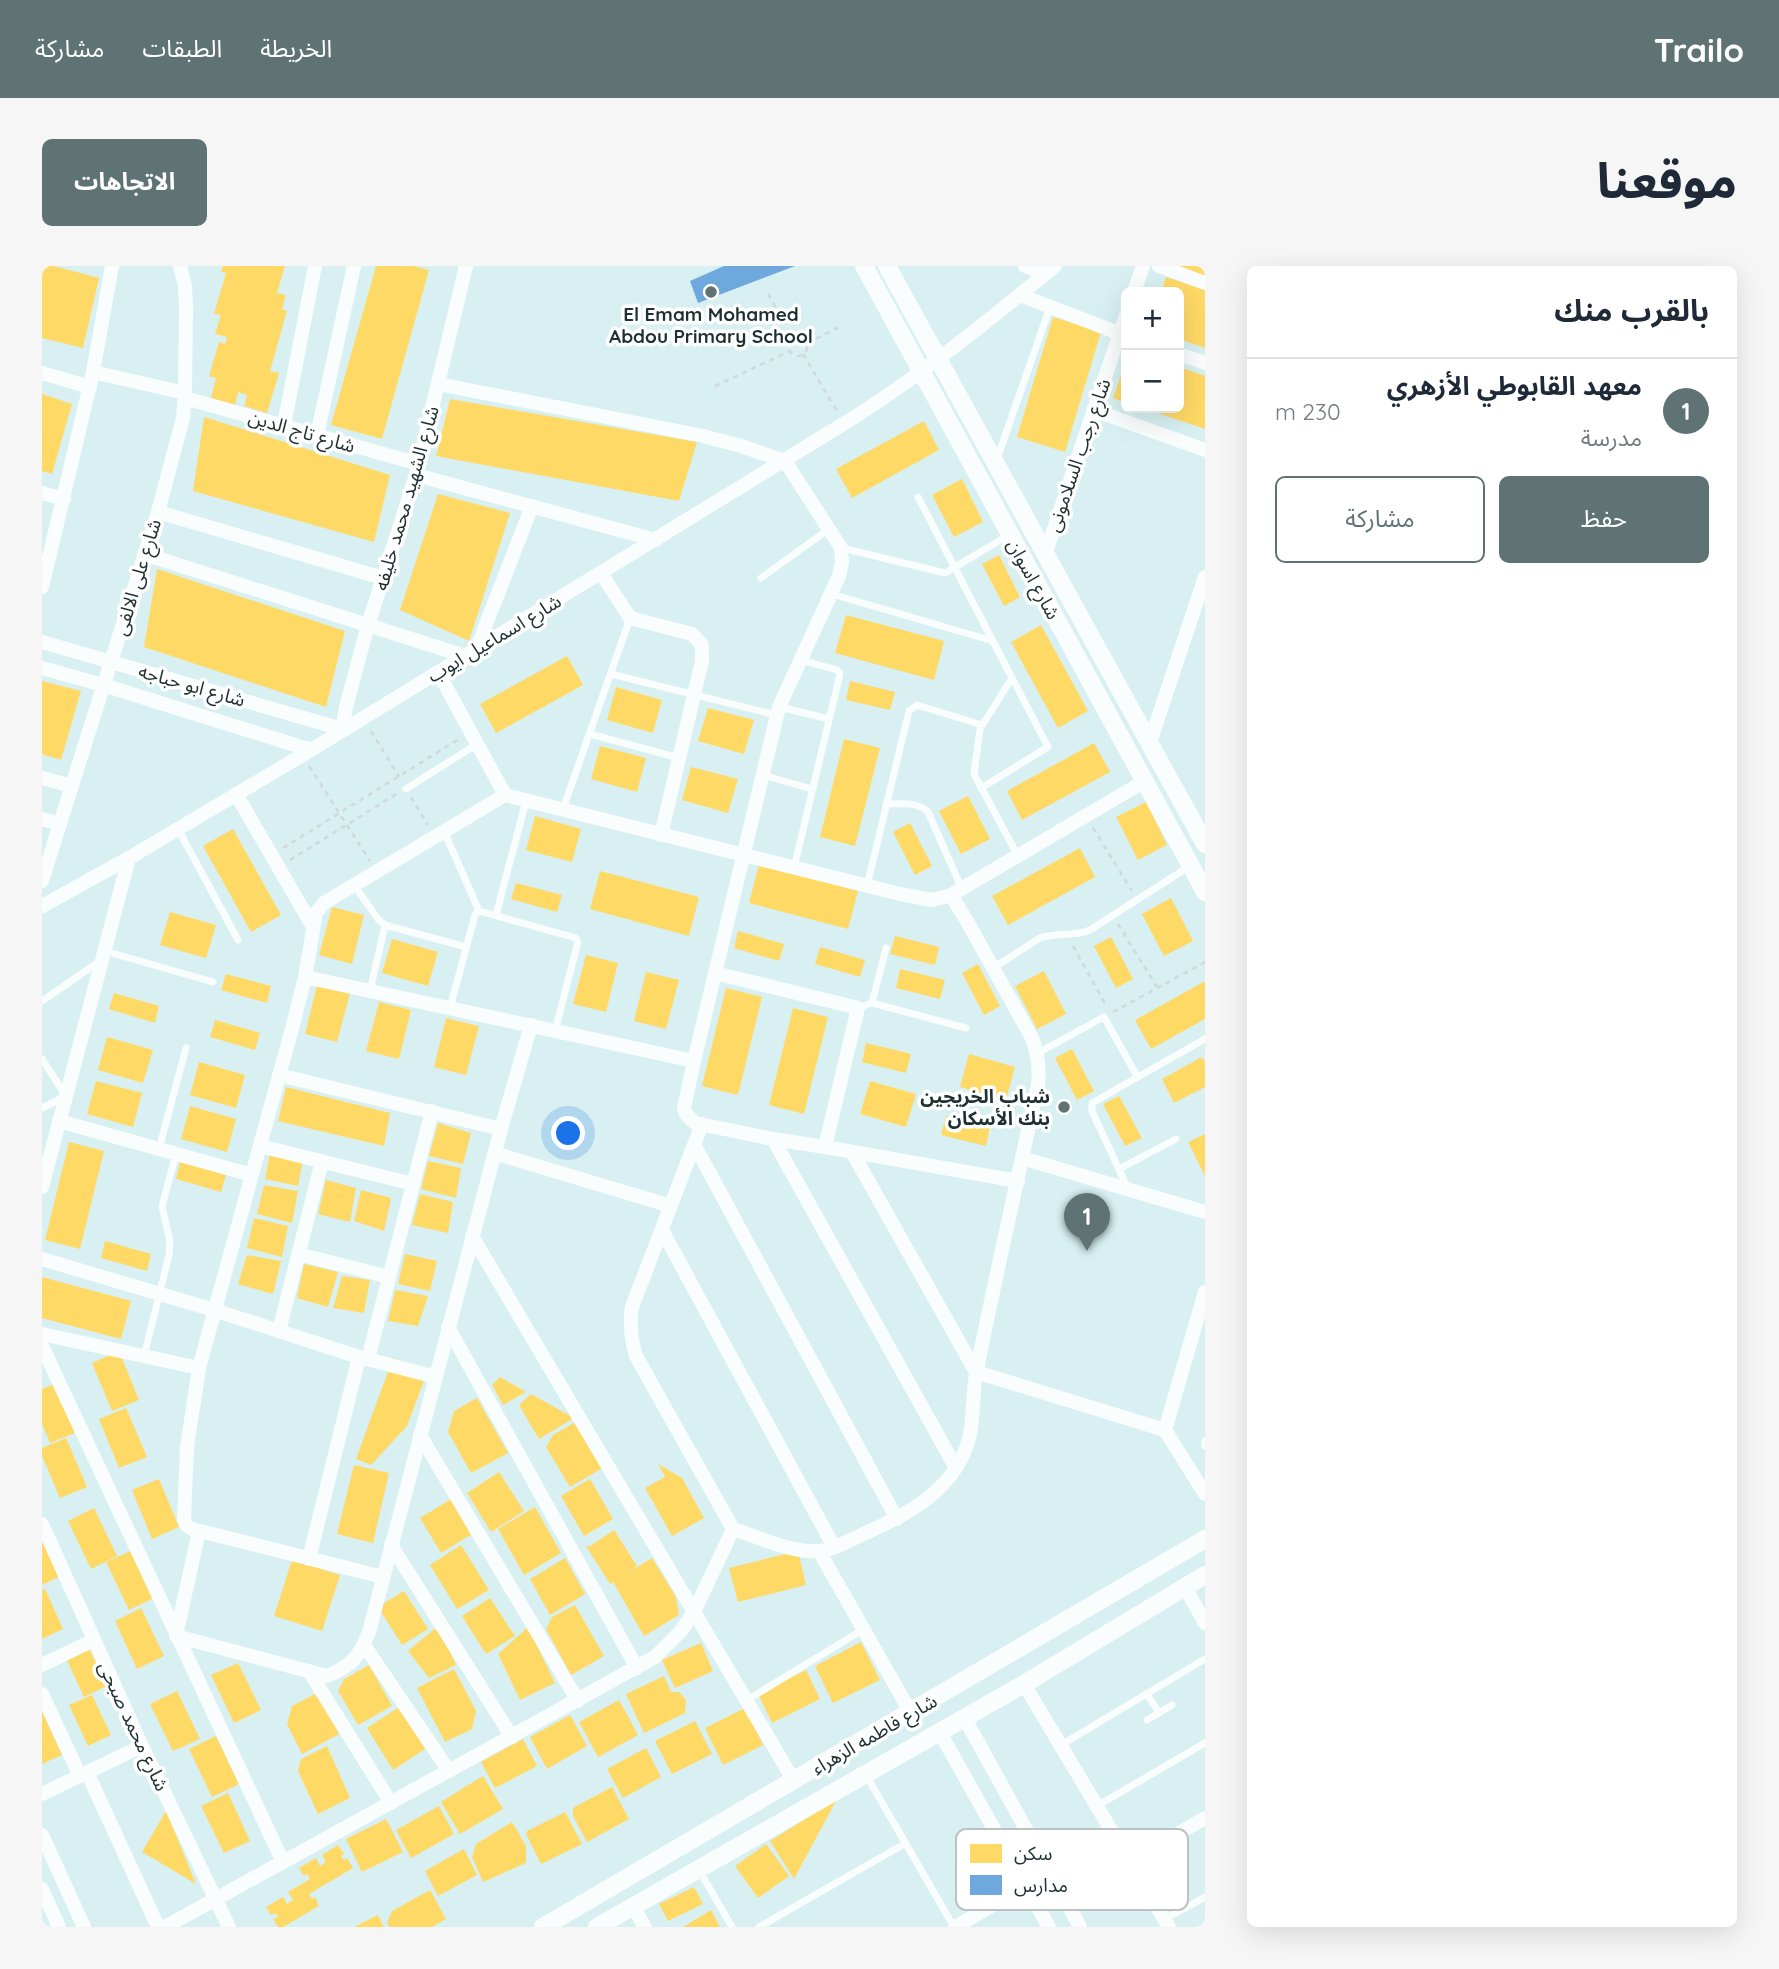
<!DOCTYPE html>
<html lang="ar">
<head>
<meta charset="utf-8">
<style>
  :root { --surface:#fff; --page:#f6f6f7; --text:#1f2937; --muted:#747a83; --line:#e0e1e3; --accent:#5f7374 }
  body { margin:0; font-family:Quicksand,"Noto Sans Arabic",sans-serif; background:var(--page); color:var(--text); direction:rtl }
  .controls { position:absolute; right:21px; top:21px; display:grid; overflow:hidden; border-radius:10px; box-shadow:0 7px 28px #0002 }
  .controls button { width:63px; height:63px; display:grid; place-items:center; padding:0; border:0; border-bottom:2px solid var(--line); background:var(--surface); color:var(--text); font:35px sans-serif }
  .you { position:absolute; left:527px; top:868px; width:24px; height:24px; margin:-18px; border:5px solid #fff; border-radius:50%; background:#1a73e8; box-shadow:0 0 0 10px #1a73e833 }
  .badge { display:grid; place-items:center; width:46px; height:46px; border-radius:50%; background:var(--accent); color:#fff; font-size:23px; font-weight:700 }
  .pin { position:absolute; translate:-50% -58px; filter:drop-shadow(0 2px 4px #0008) }
  .pin::after { content:''; position:absolute; top:37px; width:24px; height:21px; background:inherit; clip-path:polygon(0 0,100% 0,50% 100%) }
  .list { margin:0; padding:0; list-style:none }
  h2 { display:flex; justify-content:space-between; align-items:center; height:91px; margin:0; padding:0 28px; font-size:30px }
  h2 small { font-size:23px; font-weight:400; color:var(--muted) }
  .list li { display:grid; grid-template-columns:46px 1fr auto; gap:21px; align-items:center; box-sizing:border-box; height:98px; padding:0 28px; border-top:2px solid var(--line) }
  .list b { display:block; font-size:26px; white-space:nowrap }
  .list p { margin:0; font-size:23px; white-space:nowrap; color:var(--muted) }
  .list em { font-size:23px; font-style:normal; color:var(--muted) }
  .actions { display:flex; gap:14px; padding:21px 28px }
  .actions a { flex:1; padding:16px 0; border:2px solid var(--accent); border-radius:10px; text-align:center; font-size:24px; color:var(--accent) }
  .actions .main { background:var(--accent); color:#fff }
  .map { position:relative; flex:none; width:1163px; height:1661px; overflow:hidden; direction:ltr; border-radius:10px }
  header { display:flex; align-items:center; gap:42px; box-sizing:border-box; height:98px; padding:0 35px; background:var(--accent); color:#fff }
  header strong { font-size:33px }
  nav { display:flex; gap:38px; margin-inline-start:auto; font-size:24px }
  .intro { display:flex; align-items:center; justify-content:space-between; box-sizing:border-box; height:168px; padding:0 42px }
  h1 { margin:0; font-size:49px }
  .button { padding:18px 32px; border-radius:10px; background:var(--accent); color:#fff; font-size:24px; font-weight:700 }
  main { display:flex; gap:42px; padding:0 42px }
  aside { flex:1; background:var(--surface); border-radius:10px; box-shadow:0 7px 28px #0002 }
  .map>svg:first-child { display:block }
</style>
</head>
<body>
<header>
<strong>Trailo</strong>
<nav><a>الخريطة</a><a>الطبقات</a><a>مشاركة</a></nav>
</header>
<div class="intro"><h1>موقعنا</h1><a class="button">الاتجاهات</a></div>
<main>
<aside>
<h2>بالقرب منك<small></small></h2>
<ul class="list">
<li><span class="badge">1</span><div><b>معهد القابوطي الأزهري</b><p>مدرسة</p></div><em>230 m</em></li>
</ul>
<div class="actions"><a class="main">حفظ</a><a>مشاركة</a></div>
</aside>
<div class="map">
<svg width="1163" height="1661" viewBox="0 0 1163 1661">
  <rect width="100%" height="100%" fill="#d8f0f2"/>
  <g fill="#ffd966">
    <path d="M0,0H12L57,12L41,82L0,72Z"/>
    <path d="M181,0H243L235,27L244,29L240,43L245,45L228,105L237,107L225,147L202,140L205,129L196,126L193,139L169,132L174,112L167,110L177,76L183,78L185,71L173,68L179,49L172,48L184,7L179,6Z"/>
    <path d="M334,0H371L387,4L340,173L289,159Z"/>
    <path d="M1129,0H1163V12Z"/>
    <path d="M1124,11L1163,24V82L1137,73V26H1119Z"/>
    <path d="M1011,51L1059,66L1023,186L975,171Z"/>
    <path d="M1084,95V137L1071,132Z"/>
    <path d="M1137,101L1163,110V163L1101,142H1137Z"/>
    <path d="M0,128L30,138L10,208L0,205Z"/>
    <path d="M408,133L655,176L637,235L394,190Z"/>
    <path d="M162,151L348,209L332,276L151,225Z"/>
    <path d="M882,155L897,184L810,232L794,203Z"/>
    <path d="M920,213L941,256L912,271L890,229Z"/>
    <path d="M396,228L468,247L427,375L358,344Z"/>
    <path d="M957,289L978,331L962,340L940,298Z"/>
    <path d="M115,303L303,365L284,441L102,381Z"/>
    <path d="M804,349L902,375L892,414L793,387Z"/>
    <path d="M999,359L1046,445L1016,462L969,376Z"/>
    <path d="M525,390L541,419L454,467L438,438Z"/>
    <path d="M0,415L39,425L19,494L0,488Z"/>
    <path d="M808,415L853,426L848,444L804,434Z"/>
    <path d="M574,421L620,434L611,467L565,454Z"/>
    <path d="M666,442L712,454L702,488L656,475Z"/>
    <path d="M802,473L838,482L813,580L778,571Z"/>
    <path d="M1052,477L1068,506L980,554L965,525Z"/>
    <path d="M558,480L604,492L595,526L549,513Z"/>
    <path d="M649,501L696,513L686,547L640,534Z"/>
    <path d="M926,530L948,573L919,588L897,545Z"/>
    <path d="M1104,536L1125,579L1096,594L1074,551Z"/>
    <path d="M493,550L539,563L530,596L484,584Z"/>
    <path d="M868,557L890,600L873,609L851,566Z"/>
    <path d="M191,563L239,649L209,666L161,580Z"/>
    <path d="M1038,582L1053,611L966,659L950,630Z"/>
    <path d="M717,598L816,625L806,663L707,637Z"/>
    <path d="M558,605L657,631L647,670L548,643Z"/>
    <path d="M474,617L520,629L515,646L469,633Z"/>
    <path d="M1129,632L1151,675L1122,690L1100,648Z"/>
    <path d="M290,641L322,649L310,698L277,689Z"/>
    <path d="M128,646L174,659L164,692L118,679Z"/>
    <path d="M696,665L742,678L737,695L692,682Z"/>
    <path d="M853,670L897,681L893,699L848,688Z"/>
    <path d="M1069,671L1091,713L1074,722L1052,680Z"/>
    <path d="M350,673L396,686L386,720L340,707Z"/>
    <path d="M778,681L823,694L818,711L773,698Z"/>
    <path d="M544,689L576,697L564,746L531,738Z"/>
    <path d="M936,698L958,740L942,749L920,707Z"/>
    <path d="M858,703L903,714L898,733L854,722Z"/>
    <path d="M1002,705L1024,748L995,763L973,720Z"/>
    <path d="M604,706L637,714L624,763L592,755Z"/>
    <path d="M184,708L229,720L225,737L179,724Z"/>
    <path d="M1163,715V753L1109,783L1093,754Z"/>
    <path d="M275,719L308,727L295,776L263,768Z"/>
    <path d="M684,722L720,731L696,829L660,820Z"/>
    <path d="M72,727L117,740L113,757L67,743Z"/>
    <path d="M337,736L369,744L357,793L324,785Z"/>
    <path d="M751,742L786,751L762,848L727,839Z"/>
    <path d="M404,752L437,760L424,809L392,801Z"/>
    <path d="M173,754L218,767L213,784L168,771Z"/>
    <path d="M65,771L111,784L101,817L56,804Z"/>
    <path d="M824,777L869,788L864,807L820,796Z"/>
    <path d="M1030,783L1052,825L1035,834L1013,792Z"/>
    <path d="M927,788L973,801L964,834L918,821Z"/>
    <path d="M1160,791L1163,796V821L1132,837L1120,813Z"/>
    <path d="M157,796L203,809L194,842L148,829Z"/>
    <path d="M54,815L100,827L91,861L45,848Z"/>
    <path d="M828,815L874,828L864,861L818,848Z"/>
    <path d="M244,821L348,847L342,880L236,855Z"/>
    <path d="M1077,830L1100,872L1083,880L1061,838Z"/>
    <path d="M148,840L194,853L185,886L139,873Z"/>
    <path d="M904,850L948,861L944,880L899,869Z"/>
    <path d="M396,857L429,867L421,898L387,890Z"/>
    <path d="M1163,868V910L1146,876Z"/>
    <path d="M27,876L62,885L38,983L3,974Z"/>
    <path d="M228,886L261,894L256,920L223,913Z"/>
    <path d="M386,895L419,902L414,932L379,923Z"/>
    <path d="M138,896L184,909L179,926L134,913Z"/>
    <path d="M284,914L314,922L308,956L276,948Z"/>
    <path d="M222,919L256,925L250,957L215,948Z"/>
    <path d="M319,924L349,932L342,965L312,955Z"/>
    <path d="M378,928L411,936L406,967L370,959Z"/>
    <path d="M212,952L246,960L240,991L205,982Z"/>
    <path d="M63,975L109,988L105,1005L59,992Z"/>
    <path d="M363,988L395,995L388,1025L356,1018Z"/>
    <path d="M205,989L239,995L231,1028L196,1018Z"/>
    <path d="M262,998L296,1006L286,1041L255,1032Z"/>
    <path d="M300,1010L328,1014L322,1047L291,1042Z"/>
    <path d="M0,1011L89,1035L79,1073L0,1052Z"/>
    <path d="M353,1024L386,1030L376,1060L346,1055Z"/>
    <path d="M77,1085L97,1134L70,1145L50,1097Z"/>
    <path d="M351,1092L386,1104L365,1160L329,1199L314,1193Z"/>
    <path d="M458,1111L484,1126L461,1139L450,1119Z"/>
    <path d="M15,1117L35,1166L8,1177L0,1158V1123Z"/>
    <path d="M489,1128L532,1152L497,1173L477,1139Z"/>
    <path d="M435,1132L466,1187L429,1207L406,1166L412,1145Z"/>
    <path d="M84,1142L105,1191L77,1202L57,1153Z"/>
    <path d="M537,1154L564,1200L528,1221L504,1181L511,1169Z"/>
    <path d="M24,1172L45,1221L18,1232L0,1190V1182Z"/>
    <path d="M616,1198L640,1212L662,1252L630,1270L603,1222L623,1211Z"/>
    <path d="M312,1199L347,1207L331,1277L295,1268Z"/>
    <path d="M457,1206L482,1245L449,1266L425,1227Z"/>
    <path d="M117,1213L137,1261L110,1273L90,1224Z"/>
    <path d="M548,1213L571,1253L542,1270L519,1230Z"/>
    <path d="M409,1233L430,1268L399,1287L378,1252Z"/>
    <path d="M493,1241L519,1287L482,1309L456,1263Z"/>
    <path d="M52,1242L75,1290L49,1303L26,1255Z"/>
    <path d="M572,1264L595,1300L587,1306L610,1292L634,1331L637,1349L602,1370L571,1316L568,1318L544,1280H548Z"/>
    <path d="M0,1275L17,1311L0,1319Z"/>
    <path d="M419,1279L447,1324L415,1343L388,1299Z"/>
    <path d="M91,1284L114,1331L87,1344L64,1296Z"/>
    <path d="M756,1285L764,1319L696,1336L687,1302Z"/>
    <path d="M523,1292L543,1328L508,1349L488,1313Z"/>
    <path d="M250,1294L298,1309L280,1365L232,1350Z"/>
    <path d="M3,1323L21,1363L0,1373V1324Z"/>
    <path d="M362,1325L386,1363L360,1379L336,1341Z"/>
    <path d="M448,1332L473,1370L444,1388L420,1350Z"/>
    <path d="M533,1339L562,1390L529,1409L504,1363L510,1351Z"/>
    <path d="M99,1342L122,1390L95,1403L73,1355Z"/>
    <path d="M396,1360L414,1399L387,1412L366,1385Z"/>
    <path d="M486,1361L513,1417L478,1434L456,1388Z"/>
    <path d="M819,1376L838,1414L791,1437L773,1400Z"/>
    <path d="M659,1377L671,1405L633,1422L620,1394Z"/>
    <path d="M46,1380L65,1420L42,1431L23,1390Z"/>
    <path d="M196,1397L219,1444L192,1457L169,1409Z"/>
    <path d="M327,1399L350,1440L316,1459L296,1425L302,1413Z"/>
    <path d="M412,1403L434,1445L430,1463L403,1476L375,1422Z"/>
    <path d="M764,1404L778,1433L730,1457L716,1428Z"/>
    <path d="M622,1410L629,1426H637L644,1434L643,1447L602,1467L584,1428Z"/>
    <path d="M135,1425L158,1473L131,1485L108,1438Z"/>
    <path d="M275,1427L297,1468L260,1488L245,1458L250,1440Z"/>
    <path d="M50,1429L69,1469L46,1480L27,1439Z"/>
    <path d="M577,1434L596,1469L556,1491L537,1456Z"/>
    <path d="M357,1441L383,1483L351,1504L325,1462Z"/>
    <path d="M703,1442L721,1479L681,1499L663,1462Z"/>
    <path d="M0,1445L20,1489L0,1498Z"/>
    <path d="M528,1449L545,1480L505,1503L488,1471Z"/>
    <path d="M653,1455L670,1488L630,1508L613,1475Z"/>
    <path d="M174,1470L197,1518L170,1531L147,1483Z"/>
    <path d="M481,1473L495,1500L453,1522L439,1496Z"/>
    <path d="M285,1480L308,1532L276,1548L256,1505L259,1493Z"/>
    <path d="M604,1482L619,1511L581,1532L565,1503Z"/>
    <path d="M441,1510L461,1543L418,1568L399,1536Z"/>
    <path d="M570,1521L587,1553L545,1576L531,1550V1542Z"/>
    <path d="M186,1527L208,1575L182,1587L159,1540Z"/>
    <path d="M795,1533L752,1613L728,1575Z"/>
    <path d="M397,1540L412,1568L369,1592L354,1564Z"/>
    <path d="M124,1545L154,1618L100,1586Z"/>
    <path d="M523,1546L540,1578L499,1598L484,1568L485,1565Z"/>
    <path d="M344,1553L361,1586L320,1606L304,1573Z"/>
    <path d="M470,1556L484,1580V1597L441,1616L430,1591L434,1578Z"/>
    <path d="M724,1578L747,1610L716,1632L693,1600Z"/>
    <path d="M296,1579L302,1588L299,1590L302,1594L305,1592L311,1602L267,1628L270,1633L273,1631L277,1640L241,1661H236L231,1653L236,1651L234,1647L229,1649L224,1641L241,1631L245,1638L251,1634L246,1626L268,1613L265,1608L262,1610L257,1602L274,1592L278,1600L284,1596L280,1589Z"/>
    <path d="M422,1583L435,1609L396,1630L383,1605Z"/>
    <path d="M652,1621L661,1638L626,1655L617,1638Z"/>
    <path d="M388,1624L404,1653L390,1661H348L345,1657L350,1645Z"/>
    <path d="M669,1644L678,1661H641Z"/>
    <path d="M336,1649L342,1661H312Z"/>
  </g>
  <path fill="#6fa8dc" d="M682,0H753L656,37L648,15Z"/>
  <g fill="none" stroke-linecap="round" stroke-linejoin="round">
    <g stroke="#d1d8d8" stroke-width="2.5" stroke-dasharray="5 5" stroke-linecap="butt">
      <path d="M726,28L752,73"/>
      <circle cx="756" cy="81" r="9"/>
      <path d="M765,77L801,59"/>
      <path d="M761,88L795,145"/>
      <path d="M673,120L748,85"/>
      <path d="M329,465L357,511"/>
      <path d="M267,500L328,595"/>
      <path d="M369,531L386,559"/>
      <path d="M1051,562L1090,625"/>
      <path d="M241,582L417,473"/>
      <path d="M248,594L356,527"/>
      <path d="M1076,658L1115,721"/>
      <path d="M1031,680L1065,741"/>
      <path d="M1071,746L1163,696"/>
    </g>
    <g stroke="#f9fdfd" stroke-width="7">
      <path d="M955,193L1008,41"/>
      <path d="M876,231L1006,481L939,522"/>
      <path d="M800,282L903,307L967,269"/>
      <path d="M719,312L787,263"/>
      <path d="M790,328L951,375"/>
      <path d="M569,408L734,449"/>
      <path d="M970,412L938,463L932,508L976,590"/>
      <path d="M738,441L787,453"/>
      <path d="M548,468L637,492"/>
      <path d="M721,509L770,523"/>
      <path d="M364,523L435,478"/>
      <path d="M844,538C859,538 875,535 886,546L920,623"/>
      <path d="M521,543L588,352"/>
      <path d="M136,563L196,674"/>
      <path d="M402,565L437,645"/>
      <path d="M752,602L798,408L795,404L759,394"/>
      <path d="M312,619L336,653L343,659L424,681"/>
      <path d="M825,620L867,445L875,439L940,459"/>
      <path d="M454,649L484,535"/>
      <path d="M63,685L171,716"/>
      <path d="M951,702L998,672C1014,666 1032,671 1048,664L1148,600"/>
      <path d="M328,725L343,659"/>
      <path d="M0,735L57,696"/>
      <path d="M830,737L924,762"/>
      <path d="M408,742L433,649L437,645L534,672L536,676L513,765"/>
      <path d="M816,742L830,737L844,682"/>
      <path d="M996,787L1062,751L1095,810"/>
      <path d="M0,793L24,830L0,842"/>
      <path d="M117,883L144,782"/>
      <path d="M1077,903L1134,873"/>
      <path d="M1086,923L1050,845V837L1163,773"/>
      <path d="M102,1090L127,989L128,976L120,940L134,888"/>
      <path d="M1163,1175V1180"/>
      <path d="M1105,1428L1117,1447"/>
      <path d="M705,1434L822,1363"/>
      <path d="M1105,1454L1130,1439"/>
      <path d="M1019,1479L1163,1393"/>
      <path d="M824,1509L912,1661"/>
      <path d="M1055,1540L1163,1477"/>
      <path d="M657,1604L690,1661"/>
      <path d="M1123,1653L1163,1631"/>
      <path d="M717,1661L864,1577"/>
    </g>
    <g stroke="#f9fdfd" stroke-width="14">
      <path d="M983,0L1003,8L1004,3"/>
      <path d="M1117,0L1163,17"/>
      <path d="M1092,26L1101,0"/>
      <path d="M978,29L1084,70"/>
      <path d="M1137,88L1163,97"/>
      <path d="M51,106L143,127"/>
      <path d="M0,107L48,121"/>
      <path d="M396,118L661,170L699,180L743,195L799,282L800,296L797,310L737,441L652,795L642,842L644,848L653,857L731,873L783,881L976,915"/>
      <path d="M143,132L377,198"/>
      <path d="M1051,144L1163,184"/>
      <path d="M242,159L273,0"/>
      <path d="M275,169L312,0"/>
      <path d="M374,209L614,274"/>
      <path d="M0,227L22,233"/>
      <path d="M116,246L341,312"/>
      <path d="M102,288L423,390"/>
      <path d="M1003,289L1084,49"/>
      <path d="M559,307L588,352L650,368L660,379V395L619,569"/>
      <path d="M0,321L51,106L70,0"/>
      <path d="M0,376L300,463L304,441L326,359L374,209L424,0"/>
      <path d="M434,384L490,240"/>
      <path d="M0,402L61,419L269,484"/>
      <path d="M396,406L463,529"/>
      <path d="M1107,479L1163,311"/>
      <path d="M0,512L30,520"/>
      <path d="M194,528L271,661"/>
      <path d="M0,553L18,558"/>
      <path d="M0,615L116,246L141,152L143,127L144,43L143,20L138,0"/>
      <path d="M0,640L87,592L269,484L803,157C877,111 945,56 1013,0"/>
      <path d="M673,707L816,742L783,881"/>
      <path d="M263,711L652,795"/>
      <path d="M237,809L459,863"/>
      <path d="M17,855L210,909"/>
      <path d="M660,858L590,1041C587,1059 589,1073 594,1090L691,1263C717,1271 751,1288 778,1285C792,1283 805,1276 817,1270C853,1254 894,1235 915,1200C937,1164 927,1140 935,1103C954,1007 976,913 996,818C998,801 996,788 990,772L926,657L909,629"/>
      <path d="M731,873L914,1202"/>
      <path d="M218,880L371,918"/>
      <path d="M653,880L855,1253"/>
      <path d="M810,886L934,1106L1123,1164"/>
      <path d="M452,887L629,940"/>
      <path d="M980,892L1163,946"/>
      <path d="M0,921L87,592"/>
      <path d="M620,964L792,1281"/>
      <path d="M430,970L752,1515"/>
      <path d="M256,988L347,1011"/>
      <path d="M0,993L172,1044L317,1091L394,1111"/>
      <path d="M1163,1026L1123,1164L1163,1228"/>
      <path d="M406,1061L595,1402"/>
      <path d="M237,1065L280,895"/>
      <path d="M0,1068L157,1102"/>
      <path d="M0,1080L241,1596"/>
      <path d="M326,1093L390,845"/>
      <path d="M378,1169L536,1435"/>
      <path d="M0,1258L100,1480L187,1661"/>
      <path d="M157,1265L134,1370L285,1410C310,1400 317,1391 327,1366L459,863L489,759"/>
      <path d="M349,1279L470,1471"/>
      <path d="M777,1285L869,1447"/>
      <path d="M267,1293L317,1091"/>
      <path d="M341,1311L150,1263L144,1259L142,1254L145,1181L157,1102L251,759L263,711L274,647L282,637L463,529L858,628L890,634L909,629L1103,515"/>
      <path d="M1143,1321L1163,1357"/>
      <path d="M322,1379L407,1505"/>
      <path d="M0,1399L52,1374"/>
      <path d="M267,1405L349,1537"/>
      <path d="M982,1418L1127,1661"/>
      <path d="M0,1428L38,1510"/>
      <path d="M922,1451L1038,1661"/>
      <path d="M897,1465L1007,1661"/>
      <path d="M45,1506L116,1661"/>
      <path d="M0,1528L100,1480"/>
      <path d="M0,1569L42,1661"/>
      <path d="M0,1623L17,1661"/>
      <path d="M1023,1633L1163,1552"/>
      <path d="M591,1641L603,1661"/>
      <path d="M123,1661L613,1391L639,1365L652,1346L691,1263"/>
      <path d="M913,1661L984,1620"/>
    </g>
    <g stroke="#f9fdfd" stroke-width="18">
      <path d="M822,0L1163,626"/>
      <path d="M845,0L1163,578"/>
      <path d="M501,1661L1163,1273"/>
      <path d="M555,1661L982,1418L1163,1309"/>
    </g>
  </g>
  <g fill="#5f7374" stroke="#fff" stroke-width="2.5">
    <circle cx="669" cy="26" r="7"/>
    <circle cx="1022" cy="841" r="7"/>
  </g>
  <g text-anchor="middle" dominant-baseline="central" stroke-width="7" stroke-linejoin="round" paint-order="stroke">
    <g font-size="19" font-weight="bold" fill="#1e3030" stroke="#fff">
      <text x="669" y="48">El Emam Mohamed<tspan x="669" dy="22">Abdou Primary School</tspan></text>
      <text x="1008" y="830" text-anchor="end">شباب الخريجين<tspan x="1008" dy="22">بنك الأسكان</tspan></text>
    </g>
    <g font-size="19" fill="#1e3030" stroke="#fff">
      <text transform="translate(260 165) rotate(16)">شارع تاج الدين</text>
      <text transform="translate(1036 189) rotate(-71)">شارع رجب السلامونى</text>
      <text transform="translate(364 232) rotate(-74)">شارع الشهيد محمد خليفه</text>
      <text transform="translate(95 311) rotate(-73)">شارع على الالفى</text>
      <text transform="translate(992 313) rotate(61)">شارع اسوان</text>
      <text transform="translate(452 372) rotate(-31)">شارع اسماعيل ايوب</text>
      <text transform="translate(150 419) rotate(16)">شارع ابو حباجه</text>
      <text transform="translate(92 1460) rotate(65)">شارع محمد صبحى</text>
      <text transform="translate(832 1468) rotate(-30)">شارع فاطمه الزهراء</text>
    </g>
  </g>
  <rect x="914" y="1563" width="232" height="81" rx="10" fill="#fff" stroke="#bcc1c1" stroke-width="2"/>
  <rect x="928" y="1578" width="32" height="19" fill="#ffd966"/>
  <rect x="928" y="1609" width="32" height="20" fill="#6fa8dc"/>
  <g font-size="19" fill="#1e3030">
    <text x="972" y="1594">سكن</text>
    <text x="972" y="1626">مدارس</text>
  </g>
</svg>
<div class="controls">
<button>+</button>
<button>−</button>
</div>
<div class="you"></div>
<div class="pin badge" style="left:1045px;top:985px">1</div>
</div>
</main>
</body>
</html>
